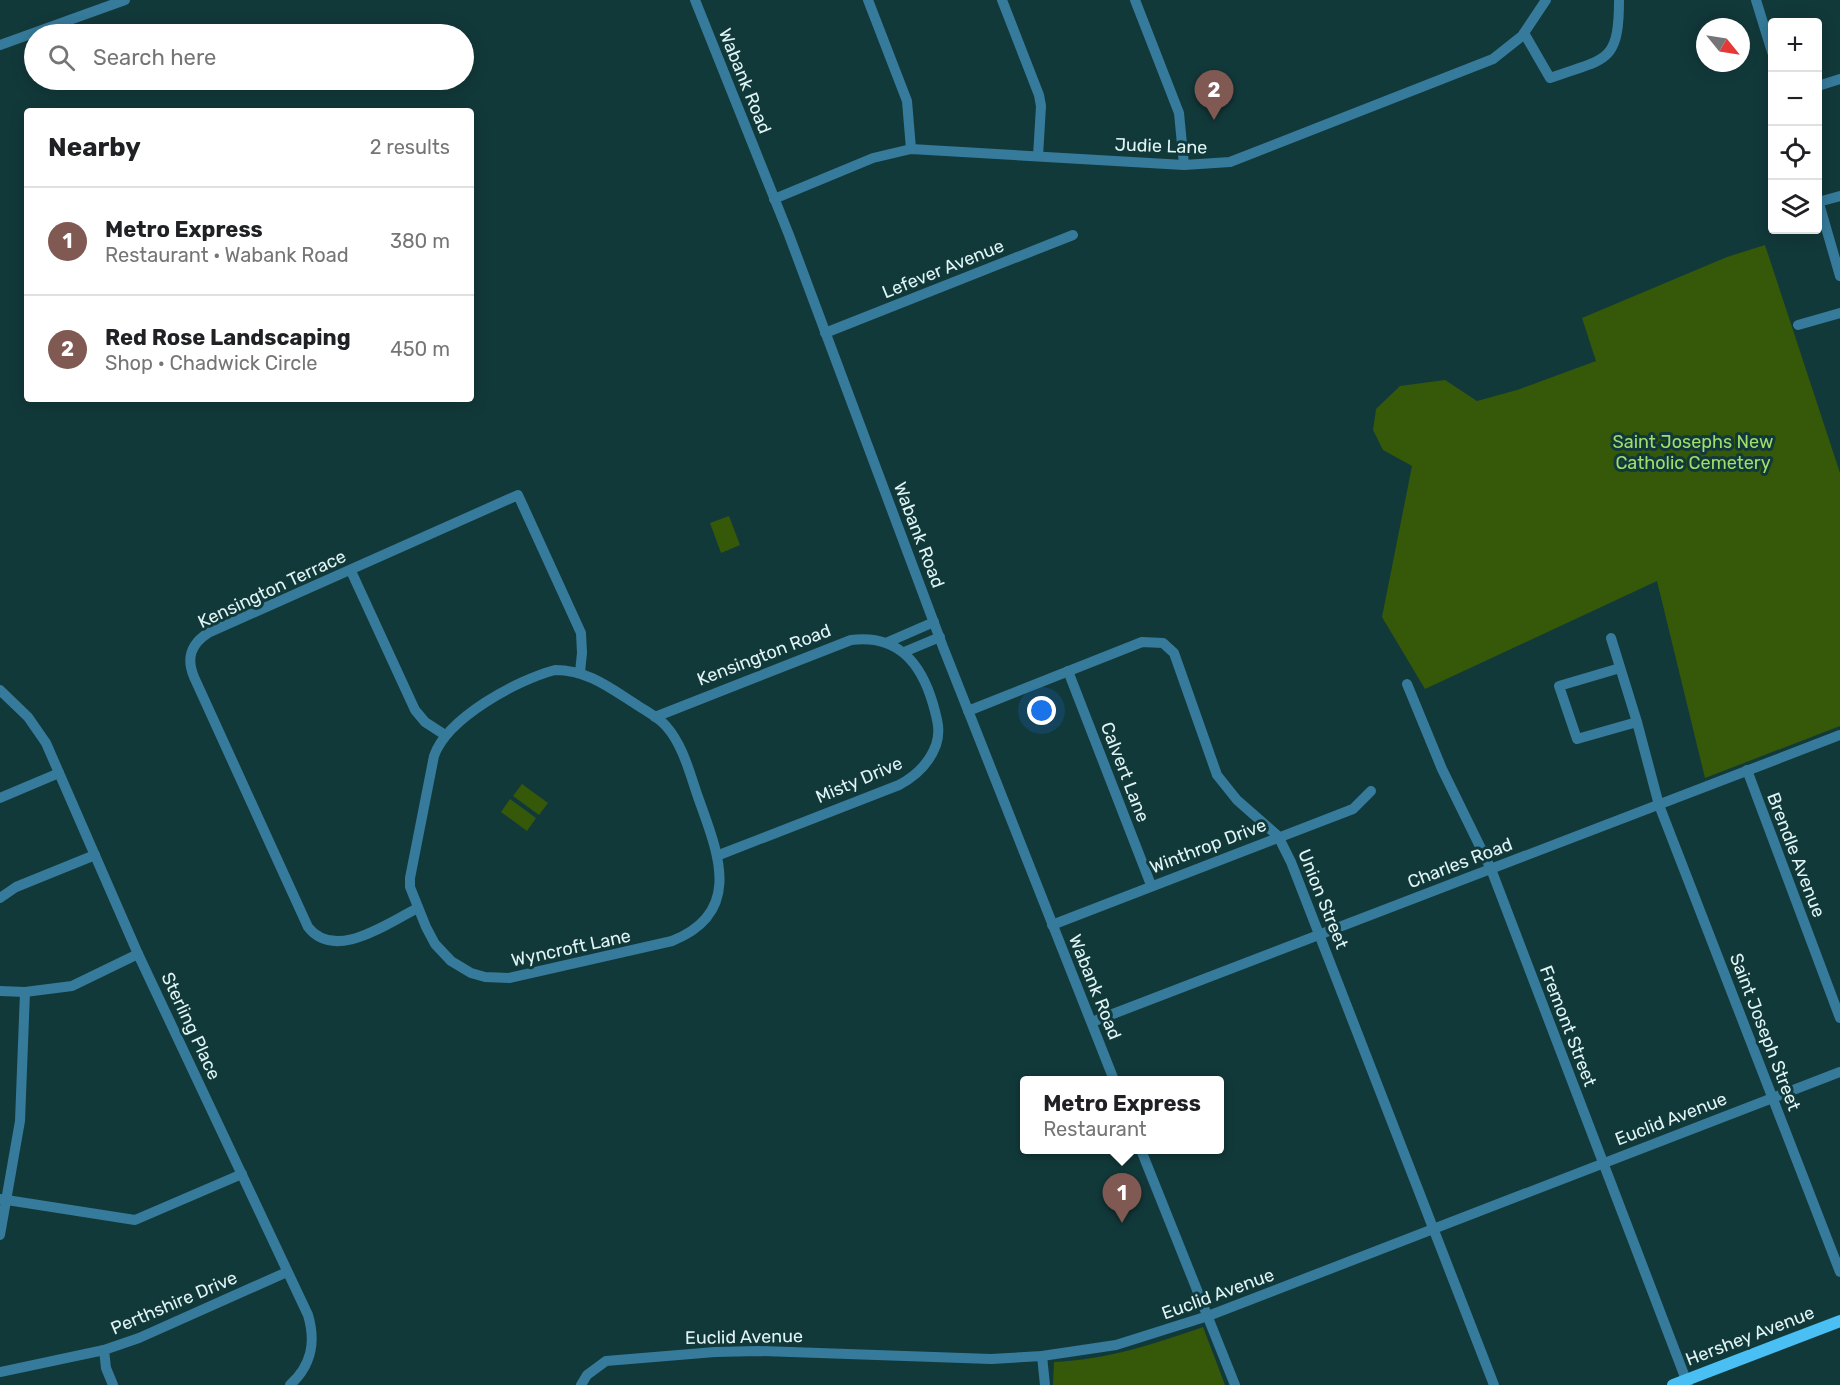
<!DOCTYPE html>
<html lang="en">
<head>
<meta charset="utf-8">
<style>
  :root { --surface:#fff; --page:#f6f6f6; --text:#202124; --muted:#757577; --line:#e0e0e0; --accent:#7f5952 }
  body { margin:0; font-family:Rubik,sans-serif; background:var(--page); color:var(--text) }
  .controls { position:absolute; right:18px; top:18px; display:grid; overflow:hidden; border-radius:6px; box-shadow:0 3px 15px #0003 }
  .controls button { width:54px; height:54px; display:grid; place-items:center; padding:0; border:0; border-bottom:2px solid var(--line); background:var(--surface); color:var(--text); font:30px sans-serif }
  .compass { position:absolute; left:1696px; top:18px; width:54px; height:54px; border-radius:50%; background:var(--surface); box-shadow:0 3px 15px #0003; rotate:120deg }
  .you { position:absolute; left:1042px; top:711px; width:21px; height:21px; margin:-15px; border:4px solid #fff; border-radius:50%; background:#1a73e8; box-shadow:0 0 0 9px #1a73e833 }
  .badge { display:grid; place-items:center; width:39px; height:39px; border-radius:50%; background:var(--accent); color:#fff; font-size:20px; font-weight:700 }
  .pin { position:absolute; translate:-50% -50px; filter:drop-shadow(0 2px 3px #0008) }
  .pin::after { content:''; position:absolute; top:32px; width:21px; height:18px; background:inherit; clip-path:polygon(0 0,100% 0,50% 100%) }
  .popup { position:absolute; left:1020px; top:1076px; width:204px; height:78px; box-sizing:border-box; display:grid; place-content:center; border-radius:6px; background:var(--surface); filter:drop-shadow(0 2px 4px #0005); font-size:20px; white-space:nowrap; color:var(--muted) }
  .popup b { font-size:22px; color:var(--text) }
  .popup::after { content:''; position:absolute; left:50%; top:100%; margin-left:-12px; border:12px solid transparent; border-top-color:var(--surface) }
  .list { margin:0; padding:0; list-style:none }
  h2 { display:flex; justify-content:space-between; align-items:center; height:78px; margin:0; padding:0 24px; font-size:26px }
  h2 small { font-size:20px; font-weight:400; color:var(--muted) }
  .list li { display:grid; grid-template-columns:39px 1fr auto; gap:18px; align-items:center; box-sizing:border-box; height:108px; padding:0 24px; border-top:2px solid var(--line) }
  .list b { display:block; font-size:22px; white-space:nowrap }
  .list p { margin:0; font-size:20px; white-space:nowrap; color:var(--muted) }
  .list em { font-size:20px; font-style:normal; color:var(--muted) }
  .icon { flex:none; width:33px; height:33px; fill:none; stroke:currentColor; stroke-width:2; stroke-linecap:round; stroke-linejoin:round }
  .map { position:relative; flex:none; width:1840px; height:1385px; overflow:hidden }
  .search { position:absolute; background:var(--surface); box-shadow:0 3px 15px #0003; left:24px; top:24px; width:450px; height:66px; display:flex; align-items:center; gap:15px; box-sizing:border-box; padding:0 21px; border-radius:33px; color:var(--muted); font-size:22px }
  .panel { position:absolute; background:var(--surface); box-shadow:0 3px 15px #0003; left:24px; top:108px; width:450px; height:294px; border-radius:6px }
  .map>svg:first-child { display:block }
</style>
</head>
<body>
<div class="map">
<svg width="1840" height="1385" viewBox="0 0 1840 1385">
  <rect width="100%" height="100%" fill="#12393a"/>
  <g fill="#355809">
    <path d="M1765,245L1840,473V726L1705,778L1657,581L1425,689L1382,617L1412,466L1383,450L1373,430L1376,409L1400,386L1445,380L1477,401L1517,390L1596,361L1582,318L1727,257Z"/>
    <path d="M729,516L740,545L721,553L710,523Z"/>
    <path d="M522,784L548,803L539,815L513,796Z"/>
    <path d="M510,799L536,818L527,831L501,812Z"/>
    <path d="M1203,1327L1225,1385H1053L1054,1362C1105,1360 1155,1344 1203,1327Z"/>
  </g>
  <g fill="none" stroke-linecap="round" stroke-linejoin="round">
    <g stroke="#367b9b" stroke-width="10">
      <path d="M695,0L789,235L943,647L1114,1080"/>
      <path d="M868,0L907,101L911,149"/>
      <path d="M1002,0L1039,95L1041,106L1038,156"/>
      <path d="M1135,0L1179,113L1184,165"/>
      <path d="M1756,0L1772,52"/>
      <path d="M1524,33L1550,78C1605,58 1619,65 1619,0"/>
      <path d="M0,45L125,0"/>
      <path d="M1818,86L1840,79"/>
      <path d="M774,199L873,158L911,149L1184,165L1230,162L1493,59L1522,36L1546,0"/>
      <path d="M1818,200L1840,276"/>
      <path d="M1818,202L1840,196"/>
      <path d="M1798,325L1840,313"/>
      <path d="M825,333L1073,235"/>
      <path d="M351,571L415,710L425,722L445,735"/>
      <path d="M1611,638L1637,722L1659,805L1840,1272"/>
      <path d="M888,642L934,622"/>
      <path d="M904,652L940,637"/>
      <path d="M1620,668L1559,686L1577,739L1637,722"/>
      <path d="M555,670C588,670 610,688 637,705C647,712 658,717 666,726C683,745 690,774 698,797C717,851 745,912 672,941L509,978L485,977L471,973L451,961L435,944L426,927L410,887V878L434,756C447,718 517,680 555,670Z"/>
      <path d="M1068,671L1151,885"/>
      <path d="M1407,684L1442,769L1491,869L1688,1385"/>
      <path d="M0,690L28,717L46,743L138,954L308,1315C316,1342 312,1365 290,1385"/>
      <path d="M968,711L1142,642L1163,643L1174,653L1217,775L1237,800L1278,836L1291,862L1494,1385"/>
      <path d="M655,717L851,640C898,634 921,663 933,704C937,718 941,731 936,745C929,764 916,776 899,785L719,855"/>
      <path d="M1747,770L1840,1018"/>
      <path d="M0,798L59,773"/>
      <path d="M0,898L16,887L95,855"/>
      <path d="M418,908C387,923 335,962 308,927L194,677C186,658 191,644 208,633L518,495L581,633L582,653L580,672"/>
      <path d="M1052,925L1353,809L1371,791"/>
      <path d="M0,991L25,992L72,986L138,954"/>
      <path d="M1092,1022L1840,735"/>
      <path d="M1141,1150L1235,1385"/>
      <path d="M0,1199L135,1220L242,1174"/>
      <path d="M0,1235L20,1121L25,992"/>
      <path d="M104,1350L106,1368L113,1385"/>
      <path d="M1042,1356L1045,1385"/>
      <path d="M0,1372L104,1350L139,1338L287,1272"/>
      <path d="M581,1385L587,1375L606,1361L715,1352L759,1351L991,1359L1042,1356L1116,1345L1208,1316L1840,1072"/>
    </g>
    <path stroke="#49bff3" stroke-width="12" d="M1673,1385L1840,1321"/>
  </g>
  <g text-anchor="middle" dominant-baseline="central" stroke-width="6" stroke-linejoin="round" paint-order="stroke">
    <g font-size="18" fill="#e0f4f5" stroke="#12393a">
      <text transform="translate(745 81) rotate(68)">Wabank Road</text>
      <text transform="translate(1161 146) rotate(2)">Judie Lane</text>
      <text transform="translate(943 269) rotate(-22)">Lefever Avenue</text>
      <text transform="translate(919 535) rotate(69)">Wabank Road</text>
      <text transform="translate(272 589) rotate(-25)">Kensington Terrace</text>
      <text transform="translate(764 655) rotate(-21)">Kensington Road</text>
      <text transform="translate(1125 772) rotate(69)">Calvert Lane</text>
      <text transform="translate(859 780) rotate(-23)">Misty Drive</text>
      <text transform="translate(1208 846) rotate(-21)">Winthrop Drive</text>
      <text transform="translate(1796 855) rotate(69)">Brendle Avenue</text>
      <text transform="translate(1460 863) rotate(-21)">Charles Road</text>
      <text transform="translate(1323 899) rotate(68)">Union Street</text>
      <text transform="translate(571 948) rotate(-12)">Wyncroft Lane</text>
      <text transform="translate(1095 987) rotate(68)">Wabank Road</text>
      <text transform="translate(191 1026) rotate(65)">Sterling Place</text>
      <text transform="translate(1568 1026) rotate(69)">Fremont Street</text>
      <text transform="translate(1765 1032) rotate(69)">Saint Joseph Street</text>
      <text transform="translate(1671 1119) rotate(-21)">Euclid Avenue</text>
      <text transform="translate(1218 1294) rotate(-20)">Euclid Avenue</text>
      <text transform="translate(174 1303) rotate(-23)">Perthshire Drive</text>
      <text transform="translate(1750 1336) rotate(-21)">Hershey Avenue</text>
      <text transform="translate(744 1337) rotate(-1)">Euclid Avenue</text>
    </g>
    <g font-size="18" fill="#a1dd6b" stroke="#12393a">
      <text x="1693" y="442">Saint Josephs New<tspan x="1693" dy="21">Catholic Cemetery</tspan></text>
    </g>
  </g>
</svg>
<div class="controls">
<button>+</button>
<button>−</button>
<button><svg class="icon" aria-label="locate" viewBox="0 0 24 24"><circle cx="12" cy="12" r="6"/><path d="M12 2v4M12 18v4M2 12h4M18 12h4"/></svg></button>
<button><svg class="icon" aria-label="layers" viewBox="0 0 24 24"><path d="M12 4l9 5-9 5-9-5zM3 14l9 5 9-5"/></svg></button>
</div>
<svg class="compass" viewBox="-18 -18 36 36"><path d="M0-13l5 13h-10z" fill="#e53935"/><path d="M0 13l5-13h-10z" fill="#757577"/></svg>
<div class="you"></div>
<div class="pin badge" style="left:1122px;top:1223px">1</div>
<div class="popup"><b>Metro Express</b>Restaurant</div>
<div class="pin badge" style="left:1214px;top:120px">2</div>
<div class="search"><svg class="icon" aria-label="search" viewBox="0 0 24 24"><circle cx="10" cy="10" r="6"/><path d="M15 15l6 6"/></svg>Search here</div>
<section class="panel">
<h2>Nearby<small>2 results</small></h2>
<ul class="list">
<li><span class="badge">1</span><div><b>Metro Express</b><p>Restaurant · Wabank Road</p></div><em>380 m</em></li>
<li><span class="badge">2</span><div><b>Red Rose Landscaping</b><p>Shop · Chadwick Circle</p></div><em>450 m</em></li>
</ul>
</section>
</div>
</body>
</html>
